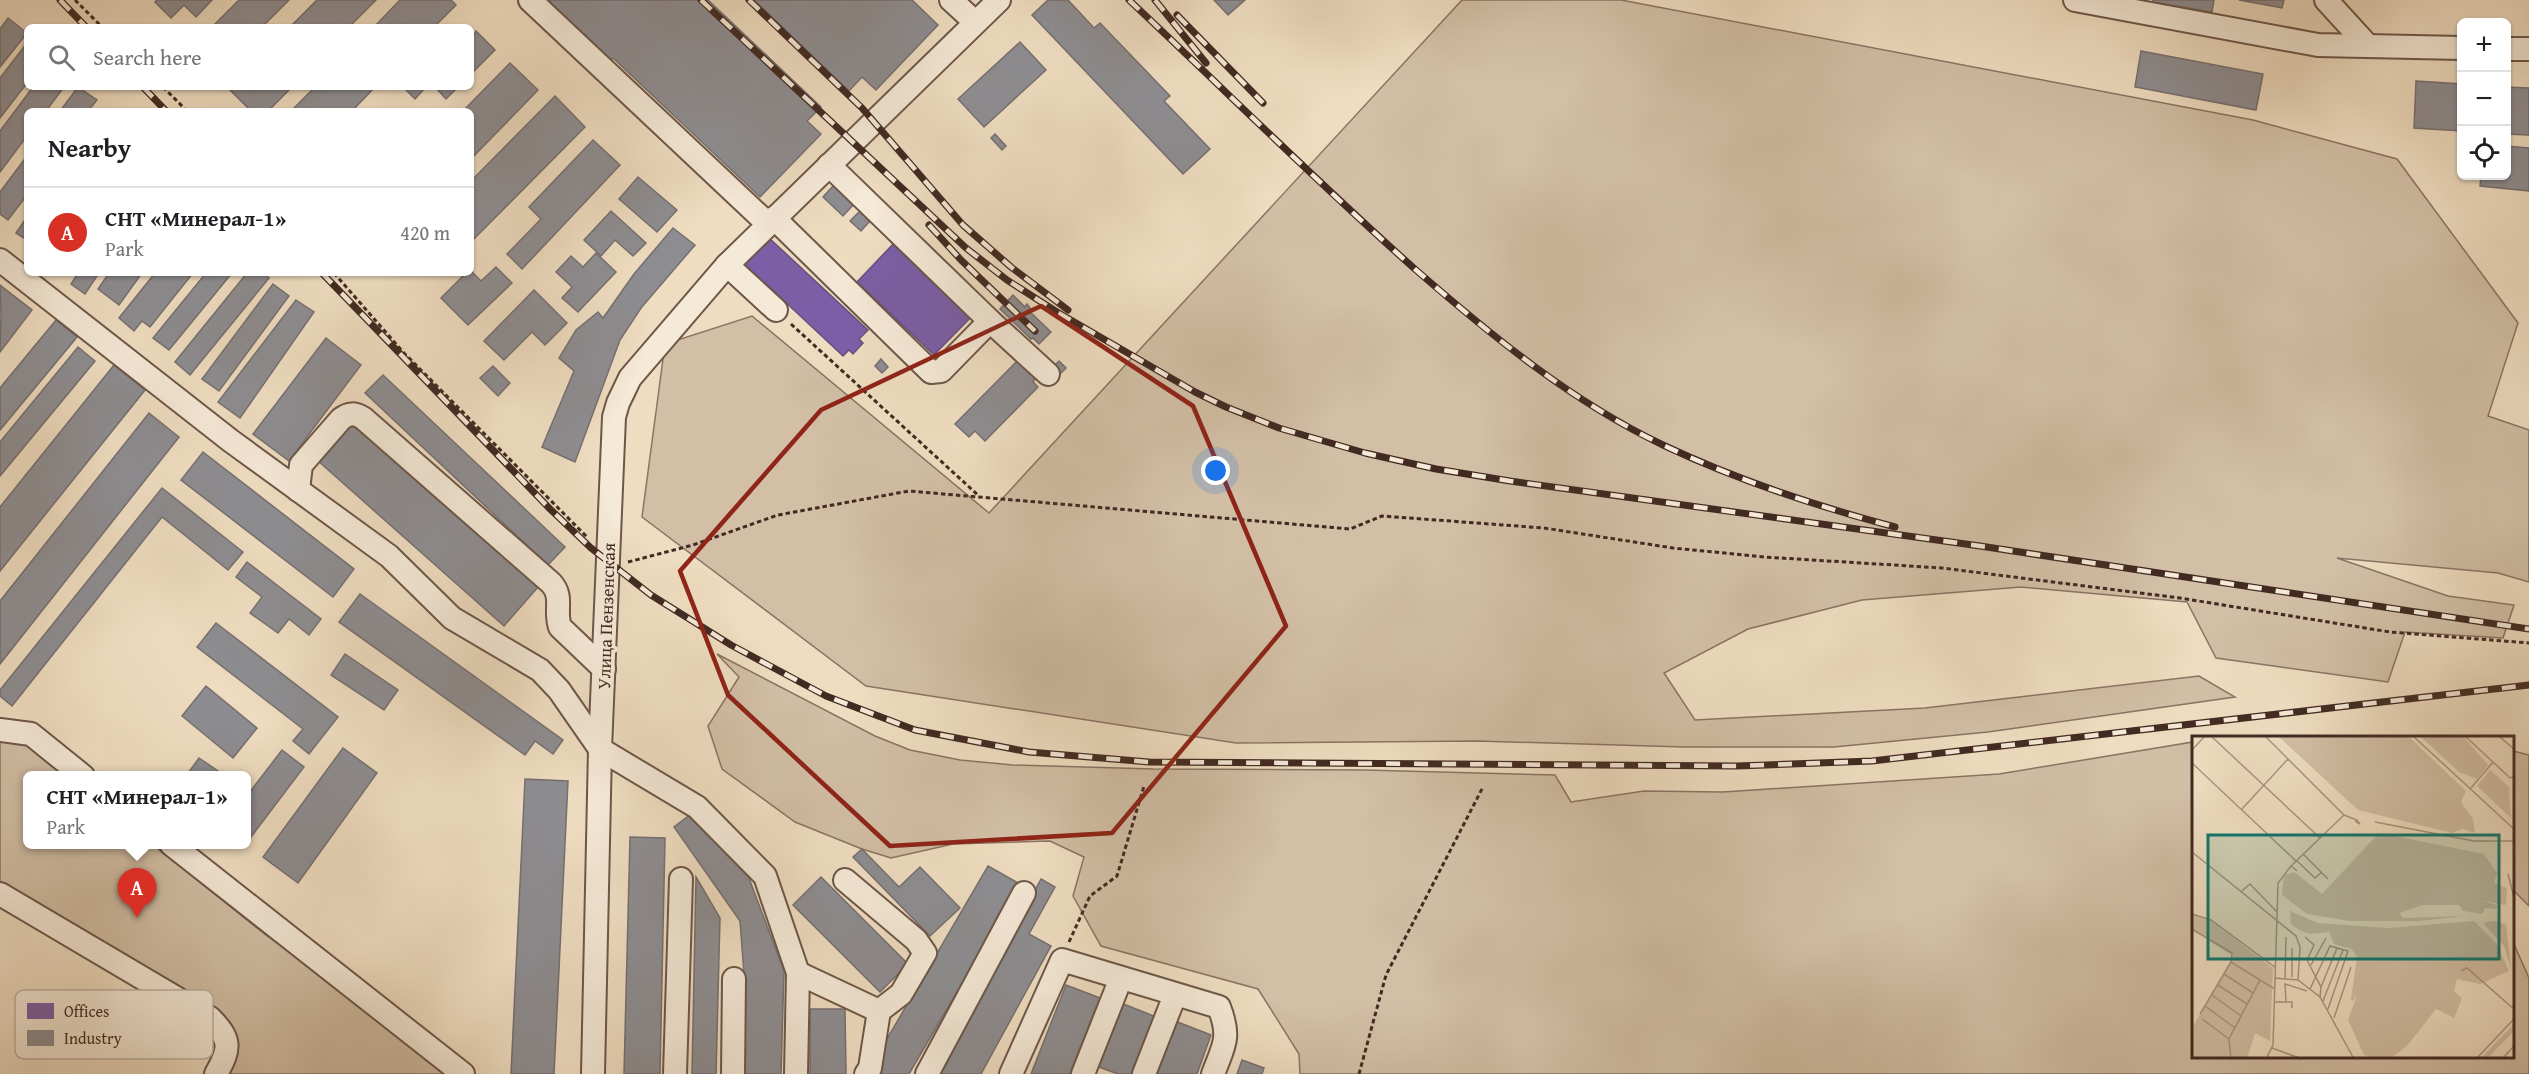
<!DOCTYPE html>
<html lang="en">
<head>
<meta charset="utf-8">
<style>
  :root { --surface:#fff; --page:#f2f2f2; --text:#202124; --muted:#757577; --line:#e0e0e0; --accent:#d93025 }
  body { margin:0; font-family:"Gentium Book Plus",serif; background:var(--page); color:var(--text) }
  .controls { position:absolute; right:18px; top:18px; display:grid; overflow:hidden; border-radius:9px; box-shadow:0 2px 4px #0004 }
  .controls button { width:54px; height:54px; display:grid; place-items:center; padding:0; border:0; border-bottom:2px solid var(--line); background:var(--surface); color:var(--text); font:30px sans-serif }
  .you { position:absolute; left:1216px; top:471px; width:21px; height:21px; margin:-15px; border:4px solid #fff; border-radius:50%; background:#1a73e8; box-shadow:0 0 0 9px #1a73e833 }
  .badge { display:grid; place-items:center; width:39px; height:39px; border-radius:50%; background:var(--accent); color:#fff; font-size:20px; font-weight:700 }
  .pin { position:absolute; translate:-50% -50px; filter:drop-shadow(0 2px 3px #0008) }
  .pin::after { content:''; position:absolute; top:32px; width:21px; height:18px; background:inherit; clip-path:polygon(0 0,100% 0,50% 100%) }
  .popup { position:absolute; left:23px; top:771px; width:228px; height:78px; box-sizing:border-box; display:grid; place-content:center; border-radius:9px; background:var(--surface); filter:drop-shadow(0 2px 4px #0005); font-size:20px; white-space:nowrap; color:var(--muted) }
  .popup b { font-size:22px; color:var(--text) }
  .popup::after { content:''; position:absolute; left:50%; top:100%; margin-left:-12px; border:12px solid transparent; border-top-color:var(--surface) }
  .list { margin:0; padding:0; list-style:none }
  h2 { display:flex; justify-content:space-between; align-items:center; height:78px; margin:0; padding:0 24px; font-size:26px }
  h2 small { font-size:20px; font-weight:400; color:var(--muted) }
  .list li { display:grid; grid-template-columns:39px 1fr auto; gap:18px; align-items:center; box-sizing:border-box; height:90px; padding:0 24px; border-top:2px solid var(--line) }
  .list b { display:block; font-size:22px; white-space:nowrap }
  .list p { margin:0; font-size:20px; white-space:nowrap; color:var(--muted) }
  .list em { font-size:20px; font-style:normal; color:var(--muted) }
  .icon { flex:none; width:33px; height:33px; fill:none; stroke:currentColor; stroke-width:2; stroke-linecap:round; stroke-linejoin:round }
  .map { position:relative; flex:none; width:2529px; height:1074px; overflow:hidden }
  .search { position:absolute; background:var(--surface); box-shadow:0 2px 4px #0004; left:24px; top:24px; width:450px; height:66px; display:flex; align-items:center; gap:15px; box-sizing:border-box; padding:0 21px; border-radius:9px; color:var(--muted); font-size:22px }
  .panel { position:absolute; background:var(--surface); box-shadow:0 2px 4px #0004; left:24px; top:108px; width:450px; height:168px; border-radius:9px }
  .map>svg:first-child { display:block }
</style>
</head>
<body>
<div class="map">
<svg width="2529" height="1074" viewBox="0 0 2529 1074">
  <rect width="100%" height="100%" fill="#efddc1"/>
  <filter id="stains"><feTurbulence type="fractalNoise" baseFrequency=".00333" numOctaves="4"/><feColorMatrix values="0 0 0 0 .2 0 0 0 0 .09 0 0 0 0 .02 0 0 0 .5 -.17"/></filter>
  <radialGradient id="worn" r=".72"><stop offset=".6" stop-color="#630" stop-opacity="0"/><stop offset="1" stop-color="#630" stop-opacity=".3"/></radialGradient>
  <g fill="#d2bfa6" stroke="#8a7464" stroke-width="1.5">
    <path d="M1462,0H1621L2253,120L2397,159L2518,323L2488,416L2529,430V582L2498,573L2337,558L2448,596L2514,605L2503,638L2405,632L2388,682L2216,658L2187,602L2021,587L1862,600L1748,629L1664,673L1695,720L1925,708L2199,676L2235,697L1988,732L1834,747H1684L1478,741L1236,743L866,686L642,517L665,344L752,316L989,513Z"/>
    <path d="M717,654L875,736L910,750L960,760L1013,765L1153,769L1364,770L1555,775L1571,802L1644,791L1723,792L1999,774L2193,742V1058H2512L2513,942L2529,978V1074H1300L1299,1054L1258,989L1101,946L1073,896L1084,857L1050,841L953,844L891,858L862,849L795,822L722,769L708,726L739,677Z"/>
    <path d="M0,733L27,743L67,775L27,776V844L153,845L266,935L460,1074H210L219,1035L0,902Z"/>
    <path d="M2513,751L2529,755V906L2513,890Z"/>
  </g>
  <g fill="#7b5ea7" stroke="#6a4e7f" stroke-width="1.5">
    <path d="M768,237L868,330L859,339L863,343L853,354L849,350L843,356L764,282L759,287L749,277L753,273L743,264Z"/>
    <path d="M895,242L972,316L934,355L857,282Z"/>
  </g>
  <g fill="#8d8d92" stroke="#766f70" stroke-width="1.5">
    <path d="M157,0H212L196,17L184,5L171,18L155,2Z"/>
    <path d="M239,0H289L262,27H212Z"/>
    <path d="M317,0H376L349,27H290Z"/>
    <path d="M400,0H451L456,5L434,27H374Z"/>
    <path d="M536,0H708L821,107L807,121L821,134L760,197L613,58L606,66Z"/>
    <path d="M754,0H912L938,25L876,90L862,77L849,91Z"/>
    <path d="M1048,0H1068L1094,28L1100,23L1170,96L1164,101L1210,149L1183,174L1032,15Z"/>
    <path d="M1214,0H1245L1228,15Z"/>
    <path d="M2153,0H2214L2212,12L2152,2Z"/>
    <path d="M2239,0H2284L2282,8Z"/>
    <path d="M8,18L27,33L0,67V29Z"/>
    <path d="M476,31L495,50L471,74V40Z"/>
    <path d="M1020,42L1046,70L984,127L958,99Z"/>
    <path d="M27,43V83L0,118V78Z"/>
    <path d="M2141,51L2263,74L2256,110L2135,87Z"/>
    <path d="M510,63L538,90L471,159V111H463Z"/>
    <path d="M2416,81L2462,84V131L2414,128Z"/>
    <path d="M33,87H64L46,111H27V136L0,172V131Z"/>
    <path d="M78,87L97,100L88,111H60Z"/>
    <path d="M230,87H288L290,89L268,111H251L228,88Z"/>
    <path d="M315,87H375L352,111H291Z"/>
    <path d="M403,87H426L415,99Z"/>
    <path d="M435,87H458L446,99Z"/>
    <path d="M2506,87L2529,88V135L2506,134Z"/>
    <path d="M555,96L585,127L471,242V181Z"/>
    <path d="M995,134L1006,146L1002,150L991,138Z"/>
    <path d="M593,140L620,165L522,269L507,254L541,219L529,207Z"/>
    <path d="M2506,146L2529,148V191L2480,186L2481,176H2506Z"/>
    <path d="M27,156V195L8,220L0,214V192Z"/>
    <path d="M638,177L677,210L657,232L619,199Z"/>
    <path d="M834,185L854,204L843,216L823,197Z"/>
    <path d="M611,211L646,243L633,256L615,240L601,256L584,240Z"/>
    <path d="M860,211L870,221L861,231L850,221Z"/>
    <path d="M27,217V240L16,233Z"/>
    <path d="M673,228L695,245L641,308L620,340L575,462L542,447L574,371L559,358L576,330L598,312L603,318L634,274Z"/>
    <path d="M596,253L616,272L578,312L562,298L572,287L556,272L571,256L583,267Z"/>
    <path d="M496,267L512,283L468,325L441,298L466,273H471V271L481,281Z"/>
    <path d="M78,273H99L85,294L71,284Z"/>
    <path d="M109,273H142L119,305L98,289Z"/>
    <path d="M155,273H193L150,327L142,321L134,331L119,318Z"/>
    <path d="M206,273H232L169,350L153,338Z"/>
    <path d="M247,273H264L269,278L190,375L175,362Z"/>
    <path d="M273,284L289,296L219,391L202,379Z"/>
    <path d="M0,285L32,310L0,352L1,315Z"/>
    <path d="M534,290L567,323L545,345L532,332L504,360L484,341Z"/>
    <path d="M1013,295L1025,307L1027,304L1030,308L1028,310L1051,332L1039,344L1033,338L1031,339L1000,309Z"/>
    <path d="M296,300L314,312L240,418L218,402Z"/>
    <path d="M56,320L77,337L0,430V388Z"/>
    <path d="M326,338L361,365L289,461L253,434Z"/>
    <path d="M78,347L95,361L0,476V442Z"/>
    <path d="M1020,358L1038,376L1033,382L1038,387L985,441L975,431L969,437L955,424Z"/>
    <path d="M881,359L888,367L882,373L875,366Z"/>
    <path d="M1059,361L1066,368L1060,374L1053,367Z"/>
    <path d="M114,365L145,390L0,571V507Z"/>
    <path d="M493,366L510,383L498,396L480,378Z"/>
    <path d="M383,375L565,547L548,565L365,393Z"/>
    <path d="M149,413L179,437L0,664V601Z"/>
    <path d="M352,422L538,587L504,626L317,460Z"/>
    <path d="M203,452L354,569L333,597L181,480Z"/>
    <path d="M162,488L243,552L228,570L162,517L12,706L0,696V690Z"/>
    <path d="M247,562L321,619L309,635L289,619L278,633L250,613L262,597L236,577Z"/>
    <path d="M360,594L563,740L553,754L535,741L525,755L339,622Z"/>
    <path d="M216,623L338,717L309,754L293,741L303,729L197,647Z"/>
    <path d="M345,654L398,690L384,710L331,675Z"/>
    <path d="M206,686L257,728L233,758L182,716Z"/>
    <path d="M343,748L377,773L298,883L263,857Z"/>
    <path d="M282,750L304,767L251,837L246,833V797Z"/>
    <path d="M199,758L218,771L215,776H186Z"/>
    <path d="M525,779L568,781L554,1074H511Z"/>
    <path d="M691,814L747,873L784,971L781,1074H745L744,974L740,921L674,827Z"/>
    <path d="M630,837L665,838L660,1074H624Z"/>
    <path d="M862,849L899,887L920,867L960,908L930,936L853,857Z"/>
    <path d="M988,866L1020,884L909,1074H879L870,1068Z"/>
    <path d="M696,877L720,918L716,1074H692Z"/>
    <path d="M821,877L908,964L880,992L793,905Z"/>
    <path d="M1041,879L1055,887L1029,934L1051,946L981,1074H936Z"/>
    <path d="M1066,985L1100,998L1070,1074H1031Z"/>
    <path d="M1121,1003L1156,1017L1133,1074H1118L1096,1066Z"/>
    <path d="M810,1009H845L846,1074H810Z"/>
    <path d="M1175,1021L1211,1035L1197,1074H1156Z"/>
    <path d="M1242,1060L1264,1068L1262,1074H1237Z"/>
  </g>
  <g fill="none" stroke-linecap="round" stroke-linejoin="round">
    <defs>
      <g id="minor">
        <path d="M530,0L768,224"/>
        <path d="M951,0L975,22"/>
        <path d="M2075,0L2318,45L2462,48"/>
        <path d="M2326,0L2368,46"/>
        <path d="M2506,49H2529"/>
        <path d="M829,165L990,321L1048,374"/>
        <path d="M774,218L931,372L941,371L990,321"/>
        <path d="M0,260L231,441L389,556L452,618L540,670L559,690L600,749L697,807L765,876L798,973L796,1074"/>
        <path d="M727,265L999,0"/>
        <path d="M298,490L301,465L341,419C349,413 354,413 363,418L551,583C564,597 554,610 560,627L604,669"/>
        <path d="M0,730L31,734L83,776"/>
        <path d="M171,844L463,1074"/>
        <path d="M845,880L916,940L925,953L901,994L879,1011L870,1068L866,1074"/>
        <path d="M0,894L210,1018C231,1039 231,1048 216,1074"/>
        <path d="M798,973L879,1011"/>
        <path d="M593,1074L600,749L614,417L618,403L630,378L727,265L776,310"/>
        <path d="M675,1074L681,879"/>
        <path d="M733,1074L734,979"/>
        <path d="M927,1074L1024,893"/>
        <path d="M1011,1074L1062,960L1219,1007C1231,1038 1224,1045 1213,1074"/>
        <path d="M1083,1074L1121,978"/>
        <path d="M1144,1074L1175,995"/>
      </g>
    </defs>
    <use href="#minor" stroke="#6d574a" stroke-width="26"/>
    <g stroke="#422a22" stroke-width="3" stroke-dasharray="4.5 3" stroke-linecap="butt">
      <path d="M75,0L102,27"/>
      <path d="M163,87L187,111"/>
      <path d="M334,273L404,353L588,538"/>
      <path d="M791,324L979,496"/>
      <path d="M628,562L693,545L778,515L909,491L1350,529L1382,516L1544,528L1673,548L1764,557L1942,568L2180,598L2390,632L2529,643"/>
      <path d="M1069,942L1090,896L1117,876L1144,786"/>
      <path d="M1359,1074L1386,975L1483,787"/>
    </g>
    <use href="#minor" stroke="#f5e9d7" stroke-width="22"/>
    <defs>
      <g id="rail">
        <path d="M60,0L86,27"/>
        <path d="M701,0L966,248L1007,280L1057,312L1195,392L1226,407L1279,428L1365,453L1436,469L1510,481L1980,546L2529,629"/>
        <path d="M749,0L862,108L963,225L1011,267L1068,310"/>
        <path d="M1129,0C1225,90 1318,183 1416,270C1492,336 1571,401 1663,445C1737,480 1816,506 1895,527"/>
        <path d="M1155,0L1206,63"/>
        <path d="M1177,15L1263,103"/>
        <path d="M143,87L166,111"/>
        <path d="M929,225L961,260L1035,331"/>
        <path d="M322,273L550,509L591,548L651,595L731,645L826,696L915,730L1029,752L1149,762L1737,766L1872,761L2529,685"/>
      </g>
    </defs>
    <use href="#rail" stroke="#422a22" stroke-width="7"/>
    <use href="#rail" stroke="#f5e9d7" stroke-width="4.5" stroke-dasharray="14" stroke-linecap="butt"/>
  </g>
  <path fill="none" stroke="#8f2418" stroke-width="4.5" stroke-linejoin="round" d="M1041,306L1193,406L1286,626L1112,833L890,846L728,695L680,571L821,410Z"/>
  <g text-anchor="middle" dominant-baseline="central" stroke-width="6" stroke-linejoin="round" paint-order="stroke">
    <g font-size="18" fill="#422a22" stroke="#f5e9d7">
      <text transform="translate(606 616) rotate(-88)">Улица Пензенская</text>
    </g>
  </g>
  <g transform="translate(2192 736)">
    <rect width="322" height="322" fill="#efddc1"/>
    <path d="M86,0H216L274,55L269,66L281,83L283,97L271,93L260,97L166,74ZM228,0H271L296,29L285,43L267,36ZM298,34L317,51L319,82L285,50ZM187,97L292,118L305,137L302,147L315,152L314,169L287,164L305,169L304,173L293,172L290,178L271,175L267,169H230L207,177L211,182L273,180L227,185H158L115,178L90,159L92,139L102,136L130,158ZM98,175L126,187L197,192L282,185L305,208L317,235L288,248L265,243L262,255L270,262L262,282L244,273L215,310L199,322H182L172,319L156,284L165,259L161,265L159,263L165,221L160,213L142,208L137,196L118,198L107,194L99,188ZM0,177L19,185L81,232L78,305L63,297L55,322H0V292L41,220L0,194ZM301,185L314,188L319,232L312,210L291,187ZM322,288V295L296,322H289Z" fill="#d2bfa6"/>
    <path fill="none" stroke="#aa9581" stroke-width="1.5" d="M19,0L128,102M73,0L152,79L165,84L168,88L163,85M221,0L323,94M273,0L301,26L279,52M307,0L323,14M0,14L13,0M301,26L318,42L323,40M0,27L104,125M49,74L96,23M183,86L282,105H323M0,116L104,200L108,211L106,244M111,118L136,143M105,125L123,142L130,136M99,130L152,79M316,138L323,165M50,155L58,148L85,176M0,178L19,184L84,232M0,193L40,217L39,226M113,201L122,209L115,224L129,251L128,261M119,229L134,202M269,235L275,232L323,274M32,238L61,257M100,241V212M83,242L106,244L128,261L162,323M93,242L94,201M26,249L55,268M129,251L145,212M118,253L138,210L156,215L136,273M20,259L49,280M94,265L93,248L115,255M131,265L151,214M82,266H100V272M13,270L43,292M8,278L39,226L68,244M142,282L159,231M10,283L37,303M80,312L110,323M39,323L37,303L68,244L83,253M74,323L81,309L86,147L99,130L105,135M284,323L323,282M310,323L323,309"/>
    <path fill="#0f766e" fill-opacity="0.15" stroke="#0f766e" stroke-width="3" d="M16,99H307V223H16Z"/>
    <rect width="322" height="322" fill="none" stroke="#422a22" stroke-width="3"/>
  </g>
  <rect x="15" y="990" width="198" height="69" rx="9" fill="#f5e9d7" stroke="#bfb0a1" stroke-width="1.5"/>
  <rect x="27" y="1003" width="27" height="16" fill="#7b5ea7"/>
  <rect x="27" y="1030" width="27" height="16" fill="#8d8d92"/>
  <g font-size="16" fill="#422a22">
    <text x="64" y="1017">Offices</text>
    <text x="64" y="1044">Industry</text>
  </g>
  <rect width="100%" height="100%" filter="url(#stains)"/>
  <rect width="100%" height="100%" fill="url(#worn)"/>
</svg>
<div class="controls">
<button>+</button>
<button>−</button>
<button><svg class="icon" aria-label="locate" viewBox="0 0 24 24"><circle cx="12" cy="12" r="6"/><path d="M12 2v4M12 18v4M2 12h4M18 12h4"/></svg></button>
</div>
<div class="you"></div>
<div class="pin badge" style="left:137px;top:918px">A</div>
<div class="popup"><b>СНТ «Минерал-1»</b>Park</div>
<div class="search"><svg class="icon" aria-label="search" viewBox="0 0 24 24"><circle cx="10" cy="10" r="6"/><path d="M15 15l6 6"/></svg>Search here</div>
<section class="panel">
<h2>Nearby<small></small></h2>
<ul class="list">
<li><span class="badge">A</span><div><b>СНТ «Минерал-1»</b><p>Park</p></div><em>420 m</em></li>
</ul>
</section>
</div>
</body>
</html>
